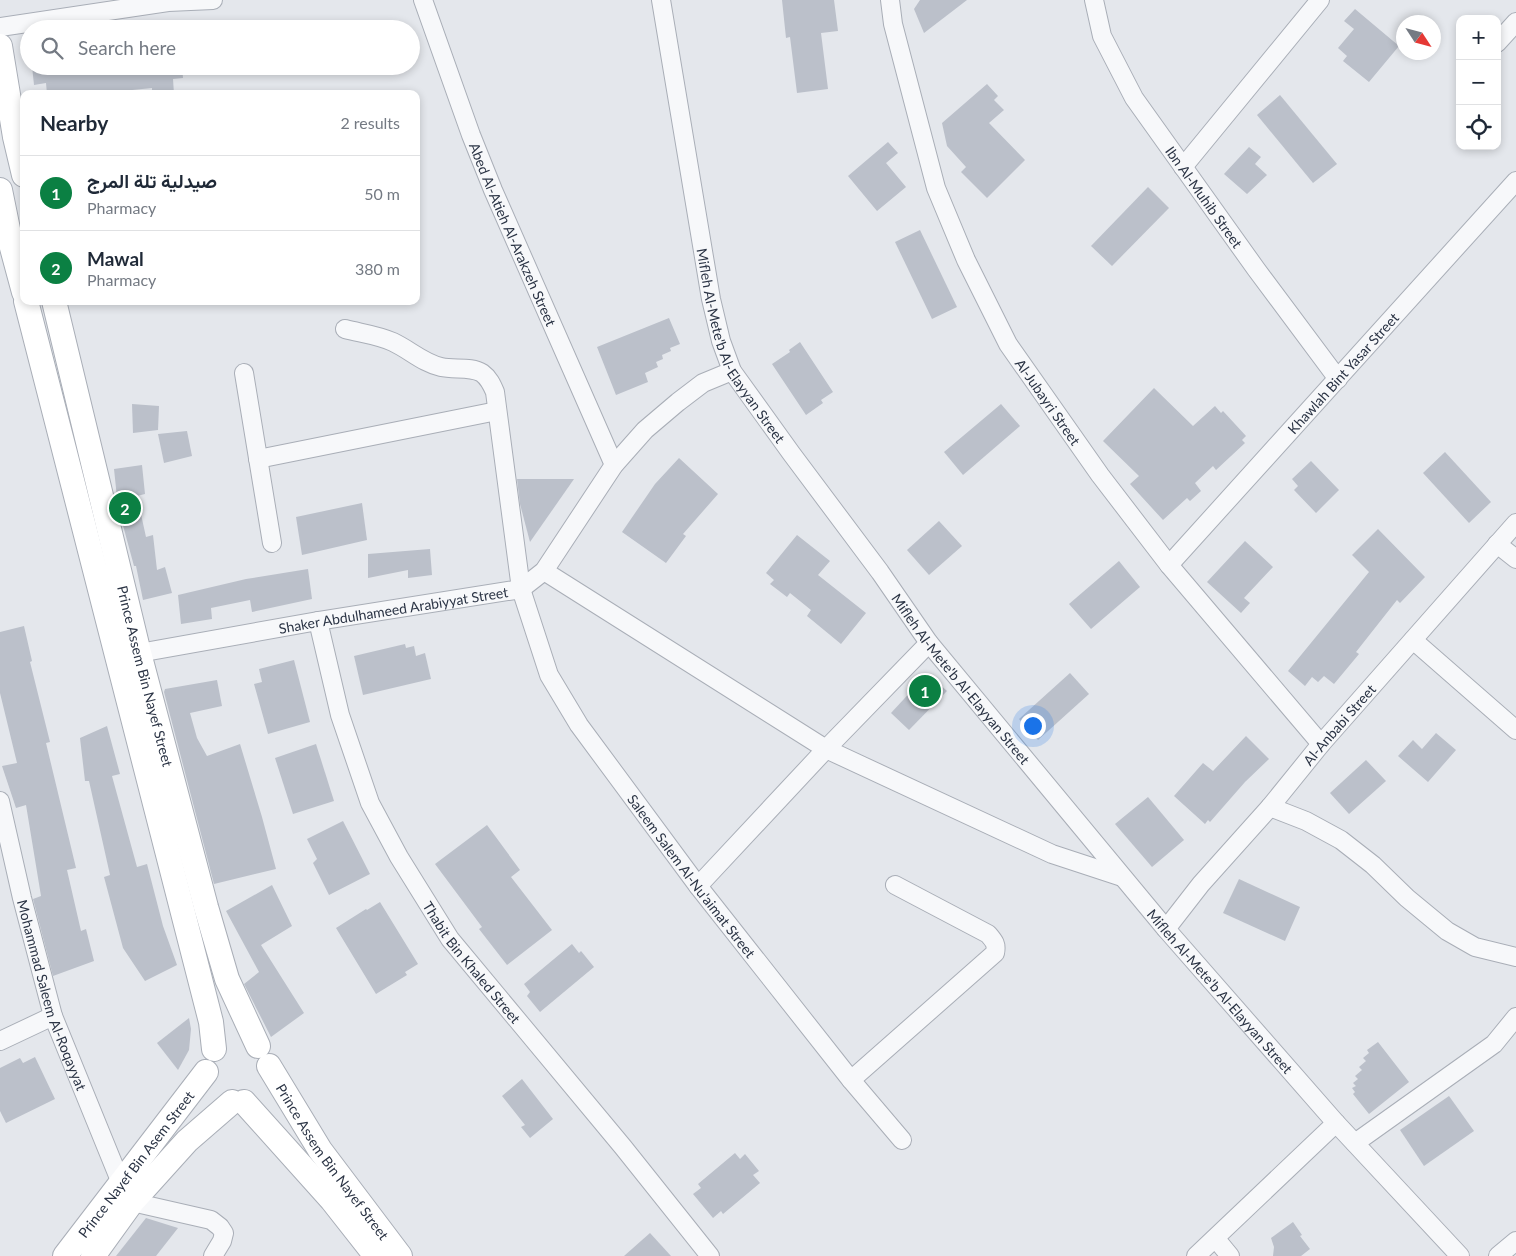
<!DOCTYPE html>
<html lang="en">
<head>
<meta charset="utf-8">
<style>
  :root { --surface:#fff; --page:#f2f2f3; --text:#1f2937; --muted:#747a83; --line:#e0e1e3; --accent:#0b8043 }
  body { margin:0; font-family:Lato,Vazirmatn,sans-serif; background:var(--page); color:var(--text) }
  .controls { position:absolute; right:15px; top:15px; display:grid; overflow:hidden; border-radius:10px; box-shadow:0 2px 8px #0003 }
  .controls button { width:45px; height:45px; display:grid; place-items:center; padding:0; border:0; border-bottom:1px solid var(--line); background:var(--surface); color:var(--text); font:25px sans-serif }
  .compass { position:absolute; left:1396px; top:15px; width:45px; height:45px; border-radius:50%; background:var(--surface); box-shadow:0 2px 8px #0003; rotate:126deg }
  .you { position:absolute; left:1032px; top:725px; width:18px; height:18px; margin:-12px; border:4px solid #fff; border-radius:50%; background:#1a73e8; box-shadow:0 0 0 8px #1a73e833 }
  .badge { display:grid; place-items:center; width:32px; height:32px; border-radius:50%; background:var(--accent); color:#fff; font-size:16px; font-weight:700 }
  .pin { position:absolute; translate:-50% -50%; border:2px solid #fff; box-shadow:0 1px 5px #0006 }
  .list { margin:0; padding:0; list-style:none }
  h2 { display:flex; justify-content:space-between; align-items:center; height:65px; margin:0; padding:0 20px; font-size:21px }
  h2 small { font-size:16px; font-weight:400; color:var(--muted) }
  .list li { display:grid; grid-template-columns:32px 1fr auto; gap:15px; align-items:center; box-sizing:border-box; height:75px; padding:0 20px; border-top:1px solid var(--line) }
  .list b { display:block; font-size:19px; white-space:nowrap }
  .list p { margin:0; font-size:16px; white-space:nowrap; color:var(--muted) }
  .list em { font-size:16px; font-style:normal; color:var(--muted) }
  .icon { flex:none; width:28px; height:28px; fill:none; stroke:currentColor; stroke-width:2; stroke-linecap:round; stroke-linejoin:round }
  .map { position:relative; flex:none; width:1516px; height:1256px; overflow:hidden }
  .search { position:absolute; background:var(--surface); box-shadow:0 2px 8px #0003; left:20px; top:20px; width:400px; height:55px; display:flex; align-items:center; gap:12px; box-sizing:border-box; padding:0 18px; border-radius:28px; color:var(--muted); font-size:19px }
  .panel { position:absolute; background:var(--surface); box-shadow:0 2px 8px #0003; left:20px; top:90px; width:400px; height:215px; border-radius:10px }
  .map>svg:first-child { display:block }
</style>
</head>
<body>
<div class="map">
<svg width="1516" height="1256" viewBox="0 0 1516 1256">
  <rect width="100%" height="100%" fill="#e4e7ec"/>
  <g fill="#bbc0ca">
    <path d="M782,0H834L838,31L821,33L828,89L797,93L790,37L786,38Z"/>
    <path d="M920,0H967L924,33L914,9Z"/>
    <path d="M1355,9L1399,46L1369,82L1343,61L1347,56L1338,48L1354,29L1344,21Z"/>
    <path d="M32,66H182L183,78L173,79L174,94H152V88L93,94H47L46,83L34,85Z"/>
    <path d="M987,84L998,96L994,100L1004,110L989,123L1025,160L987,198L961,172L966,167L947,146L942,123Z"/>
    <path d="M1280,95L1337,164L1313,183L1257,115Z"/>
    <path d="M888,142L898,153L886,163L906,187L877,211L848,176Z"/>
    <path d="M1249,147L1261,157L1255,164L1267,175L1247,194L1224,174Z"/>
    <path d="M1148,187L1169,208L1112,266L1091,246Z"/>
    <path d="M920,230L957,307L932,319L895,242Z"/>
    <path d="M669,318L680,344L670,348L671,351L662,355L663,359L656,362L658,367L645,373L648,382L616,395L597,347Z"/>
    <path d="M800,342L833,392L821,400L823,403L806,415L772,364L790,352L789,350Z"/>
    <path d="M1154,388L1193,426L1215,406L1221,413L1223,411L1246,436L1242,440L1245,443L1216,470L1213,466L1195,483L1201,491L1190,501L1187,498L1163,520L1130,484L1139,476L1103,441Z"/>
    <path d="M132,404L159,406L158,430L133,433Z"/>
    <path d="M1001,404L1020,426L963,475L944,452Z"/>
    <path d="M187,431L192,456L164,463L158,434Z"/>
    <path d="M1445,452L1491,502L1469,523L1423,473Z"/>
    <path d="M679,458L718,494L683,534L686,536L666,563L622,532L655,484Z"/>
    <path d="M1311,461L1339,490L1316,513L1294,490L1298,486L1292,479Z"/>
    <path d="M142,465L145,494L137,496L146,537L153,535L157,570L165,567L172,593L143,600L136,566H134L118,507L114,469Z"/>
    <path d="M517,479H574L530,542L520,504Z"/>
    <path d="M362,503L367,540L302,555L296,517Z"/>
    <path d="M939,521L962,546L929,575L907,550Z"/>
    <path d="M1378,529L1425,577L1400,603L1397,600L1356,652L1359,654L1334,684L1324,676L1318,682L1312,677L1305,686L1288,671L1369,572L1352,555Z"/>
    <path d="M797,535L830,561L818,575L866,613L841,644L807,616L811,610L790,593L787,597L770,584L774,580L766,573Z"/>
    <path d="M1245,541L1273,567L1244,598L1250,603L1241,613L1207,582Z"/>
    <path d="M430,549L432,575L408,578V570L368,578V554Z"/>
    <path d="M1119,561L1140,587L1091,629L1069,604Z"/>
    <path d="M308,569L312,599L252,612L250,600L211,608L212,619L181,624L178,595L246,579Z"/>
    <path d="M24,626L32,661L30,662L50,742L46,743L76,868L67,870L81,931L86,929L94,961L53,976L33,899L41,896L26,805L16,808L2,766L17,763L0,693V632Z"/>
    <path d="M405,644L406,648L414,646L416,656L425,653L431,679L363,695L354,656Z"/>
    <path d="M294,660L310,722L268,734L254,684L262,682L259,669Z"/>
    <path d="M1070,673L1089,694L1038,740L1019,719Z"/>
    <path d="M217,680L222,706L190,713L197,738L207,756L240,744L262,817L276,869L214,884L164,692L165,689Z"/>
    <path d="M926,680L937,682L947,691L909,730L891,713L916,686Z"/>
    <path d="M107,726L120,774L112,776L137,867L147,864L163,926L177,965L145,981L123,948L104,877L110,875L89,781H85L80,738Z"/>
    <path d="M1436,733L1456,750L1428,782L1398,756L1413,740L1422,749Z"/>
    <path d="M1246,736L1269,759L1245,782L1210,822L1208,820L1205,824L1174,796L1203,763L1213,771Z"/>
    <path d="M316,744L334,801L293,814L275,758Z"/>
    <path d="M1366,760L1386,781L1349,814L1330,793Z"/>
    <path d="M1148,797L1184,840L1152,867L1115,824Z"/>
    <path d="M343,821L370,874L329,895L313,863L317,859L307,839Z"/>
    <path d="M487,825L520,870L511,877L552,930L507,965L479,929L482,927L435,864Z"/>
    <path d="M1239,879L1300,907L1285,941L1223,913Z"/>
    <path d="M272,885L292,926L261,945L304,1013L271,1037L244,984L259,972L226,911Z"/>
    <path d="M380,902L418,964L405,972L407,975L376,994L336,928L366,909L367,910Z"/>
    <path d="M572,944L579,953L581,951L594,967L540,1012L527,996L530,992L524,984Z"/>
    <path d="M189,1018L191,1029L189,1050L178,1070L157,1043Z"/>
    <path d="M1378,1042L1409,1082L1369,1114L1353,1094L1355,1092L1352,1088L1356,1086L1353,1083L1358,1079L1355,1076L1362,1070L1359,1067L1366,1061L1363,1058L1369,1053L1367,1050Z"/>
    <path d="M35,1057L55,1099L6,1123L0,1111V1068L20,1058L23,1063Z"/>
    <path d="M522,1079L553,1119L530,1138L521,1127L525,1125L502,1096Z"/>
    <path d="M1449,1096L1474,1131L1424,1166L1400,1130Z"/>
    <path d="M735,1153L740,1159L745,1154L759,1171L753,1175L760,1183L723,1214L721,1211L713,1218L693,1194L701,1188L698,1184Z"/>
    <path d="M146,1218L178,1228L156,1256H116Z"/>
    <path d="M1293,1222L1302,1235L1300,1236L1310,1249L1301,1256H1273L1274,1247L1271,1238Z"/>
    <path d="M650,1233L671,1256H624Z"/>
  </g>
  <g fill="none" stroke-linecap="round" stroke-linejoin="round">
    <defs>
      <g id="street">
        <path id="s1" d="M423,0L471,135L493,190L614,465"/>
        <path id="s2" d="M661,0L711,299L721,341L732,371L791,453L880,572L929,643L1166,929L1336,1123L1460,1256"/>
        <path id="s3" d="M890,0L893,24L936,188L966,260L1008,344L1100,475L1169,565L1321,744"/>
        <path id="s4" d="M1094,0L1102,36L1134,98L1256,269L1338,379"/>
        <path d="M0,27L168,2L213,0"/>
        <path d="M1497,43L1516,22"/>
        <path d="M1183,167L1320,0"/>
        <path id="s5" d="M345,329C360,333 378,335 393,342C410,350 423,363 441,367C454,370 471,366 482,373C489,378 492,385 495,392L521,589L549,675L579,725L698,886L851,1080L902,1140"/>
        <path d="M244,373L272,543"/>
        <path d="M258,459L497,411"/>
        <path d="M1497,544L1516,559"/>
        <path id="s6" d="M1169,565L1516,181"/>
        <path d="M544,571L826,749L1052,854L1122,877"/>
        <path id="s7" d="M318,621L340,715L370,803L399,857L450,939L623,1147L710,1256"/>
        <path d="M1413,640L1516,730"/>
        <path id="s8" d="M139,653L318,621L521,589L544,571L614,465L645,430L678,402L703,383L732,371"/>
        <path id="s9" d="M0,801L22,898L53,1016L121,1183"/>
        <path d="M1270,807L1306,821L1341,840L1373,865L1407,898L1447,931L1475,947L1516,957"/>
        <path d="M698,886L826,749L929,643"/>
        <path id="s10" d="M1166,929L1201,884L1270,807L1321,744L1516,523"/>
        <path d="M0,1041L53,1016"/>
        <path d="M851,1080L995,953C997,944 994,941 988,934L895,885"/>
        <path d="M1355,1143L1494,1044L1516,1017"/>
        <path d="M132,1202L211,1220L220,1227L224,1233L222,1241L213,1256"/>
        <path d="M1216,1239L1230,1256"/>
        <path d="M1196,1256L1336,1123"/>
        <path d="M1498,1256L1516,1241"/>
      </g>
      <g id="secondary">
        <path d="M0,46L15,137L24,175"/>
        <path d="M0,190L11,244L24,292"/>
        <path d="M26,301L211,1022L214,1049"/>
        <path id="s11" d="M54,301L139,653L206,907L227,979L258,1046"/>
        <path id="s12" d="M269,1066L320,1150L400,1256"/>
        <path d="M244,1102L332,1200L376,1256"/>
        <path id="s13" d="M65,1256L206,1072"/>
        <path d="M93,1256L132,1202L187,1141L232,1102"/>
      </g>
    </defs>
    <use href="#street" stroke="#a9aeb7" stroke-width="20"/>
    <use href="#secondary" stroke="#a9aeb7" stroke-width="26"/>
    <use href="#street" stroke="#f7f8fa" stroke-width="18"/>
    <use href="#secondary" stroke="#fff" stroke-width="24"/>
  </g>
  <g text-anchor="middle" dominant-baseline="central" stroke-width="4" stroke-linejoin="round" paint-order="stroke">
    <g font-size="14" fill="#2b3445" stroke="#f4f6f9">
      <text stroke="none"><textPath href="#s4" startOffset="228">Ibn Al-Muhib Street</textPath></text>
      <text stroke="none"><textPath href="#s1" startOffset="251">Abed Al-Atieh Al-Arakzeh Street</textPath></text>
      <text stroke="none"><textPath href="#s2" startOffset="358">Mifleh Al-Mete'b Al-Elayyan Street</textPath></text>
      <text stroke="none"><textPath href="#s6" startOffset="259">Khawlah Bint Yasar Street</textPath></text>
      <text stroke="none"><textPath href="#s3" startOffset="436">Al-Jubayri Street</textPath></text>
      <text stroke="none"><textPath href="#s8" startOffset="258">Shaker Abdulhameed Arabiyyat Street</textPath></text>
      <text stroke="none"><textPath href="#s11" startOffset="386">Prince Assem Bin Nayef Street</textPath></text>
      <text stroke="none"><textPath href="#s2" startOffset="762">Mifleh Al-Mete'b Al-Elayyan Street</textPath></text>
      <text stroke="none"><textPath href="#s10" startOffset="268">Al-Anbabi Street</textPath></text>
      <text stroke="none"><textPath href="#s5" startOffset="705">Saleem Salem Al-Nu'aimat Street</textPath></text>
      <text stroke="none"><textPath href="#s7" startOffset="379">Thabit Bin Khaled Street</textPath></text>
      <text stroke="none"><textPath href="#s2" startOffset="1168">Mifleh Al-Mete'b Al-Elayyan Street</textPath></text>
      <text stroke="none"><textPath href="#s9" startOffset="201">Mohammad Saleem Al-Roqayyat</textPath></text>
      <text stroke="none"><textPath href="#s12" startOffset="115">Prince Assem Bin Nayef Street</textPath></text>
      <text stroke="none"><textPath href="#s13" startOffset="116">Prince Nayef Bin Asem Street</textPath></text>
    </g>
  </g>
</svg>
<div class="controls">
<button>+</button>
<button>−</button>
<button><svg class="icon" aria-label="locate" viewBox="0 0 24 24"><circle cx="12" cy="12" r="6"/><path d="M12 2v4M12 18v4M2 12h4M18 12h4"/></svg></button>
</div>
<svg class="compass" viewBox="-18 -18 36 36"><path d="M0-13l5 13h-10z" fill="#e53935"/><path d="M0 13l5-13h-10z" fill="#747a83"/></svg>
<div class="you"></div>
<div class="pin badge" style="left:925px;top:691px">1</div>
<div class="pin badge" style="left:125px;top:508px">2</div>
<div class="search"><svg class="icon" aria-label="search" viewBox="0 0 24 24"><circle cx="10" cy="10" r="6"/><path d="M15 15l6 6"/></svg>Search here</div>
<section class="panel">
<h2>Nearby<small>2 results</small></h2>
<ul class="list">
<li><span class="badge">1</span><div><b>صيدلية تلة المرج</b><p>Pharmacy</p></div><em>50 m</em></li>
<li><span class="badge">2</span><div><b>Mawal</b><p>Pharmacy</p></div><em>380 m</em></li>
</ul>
</section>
</div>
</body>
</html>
